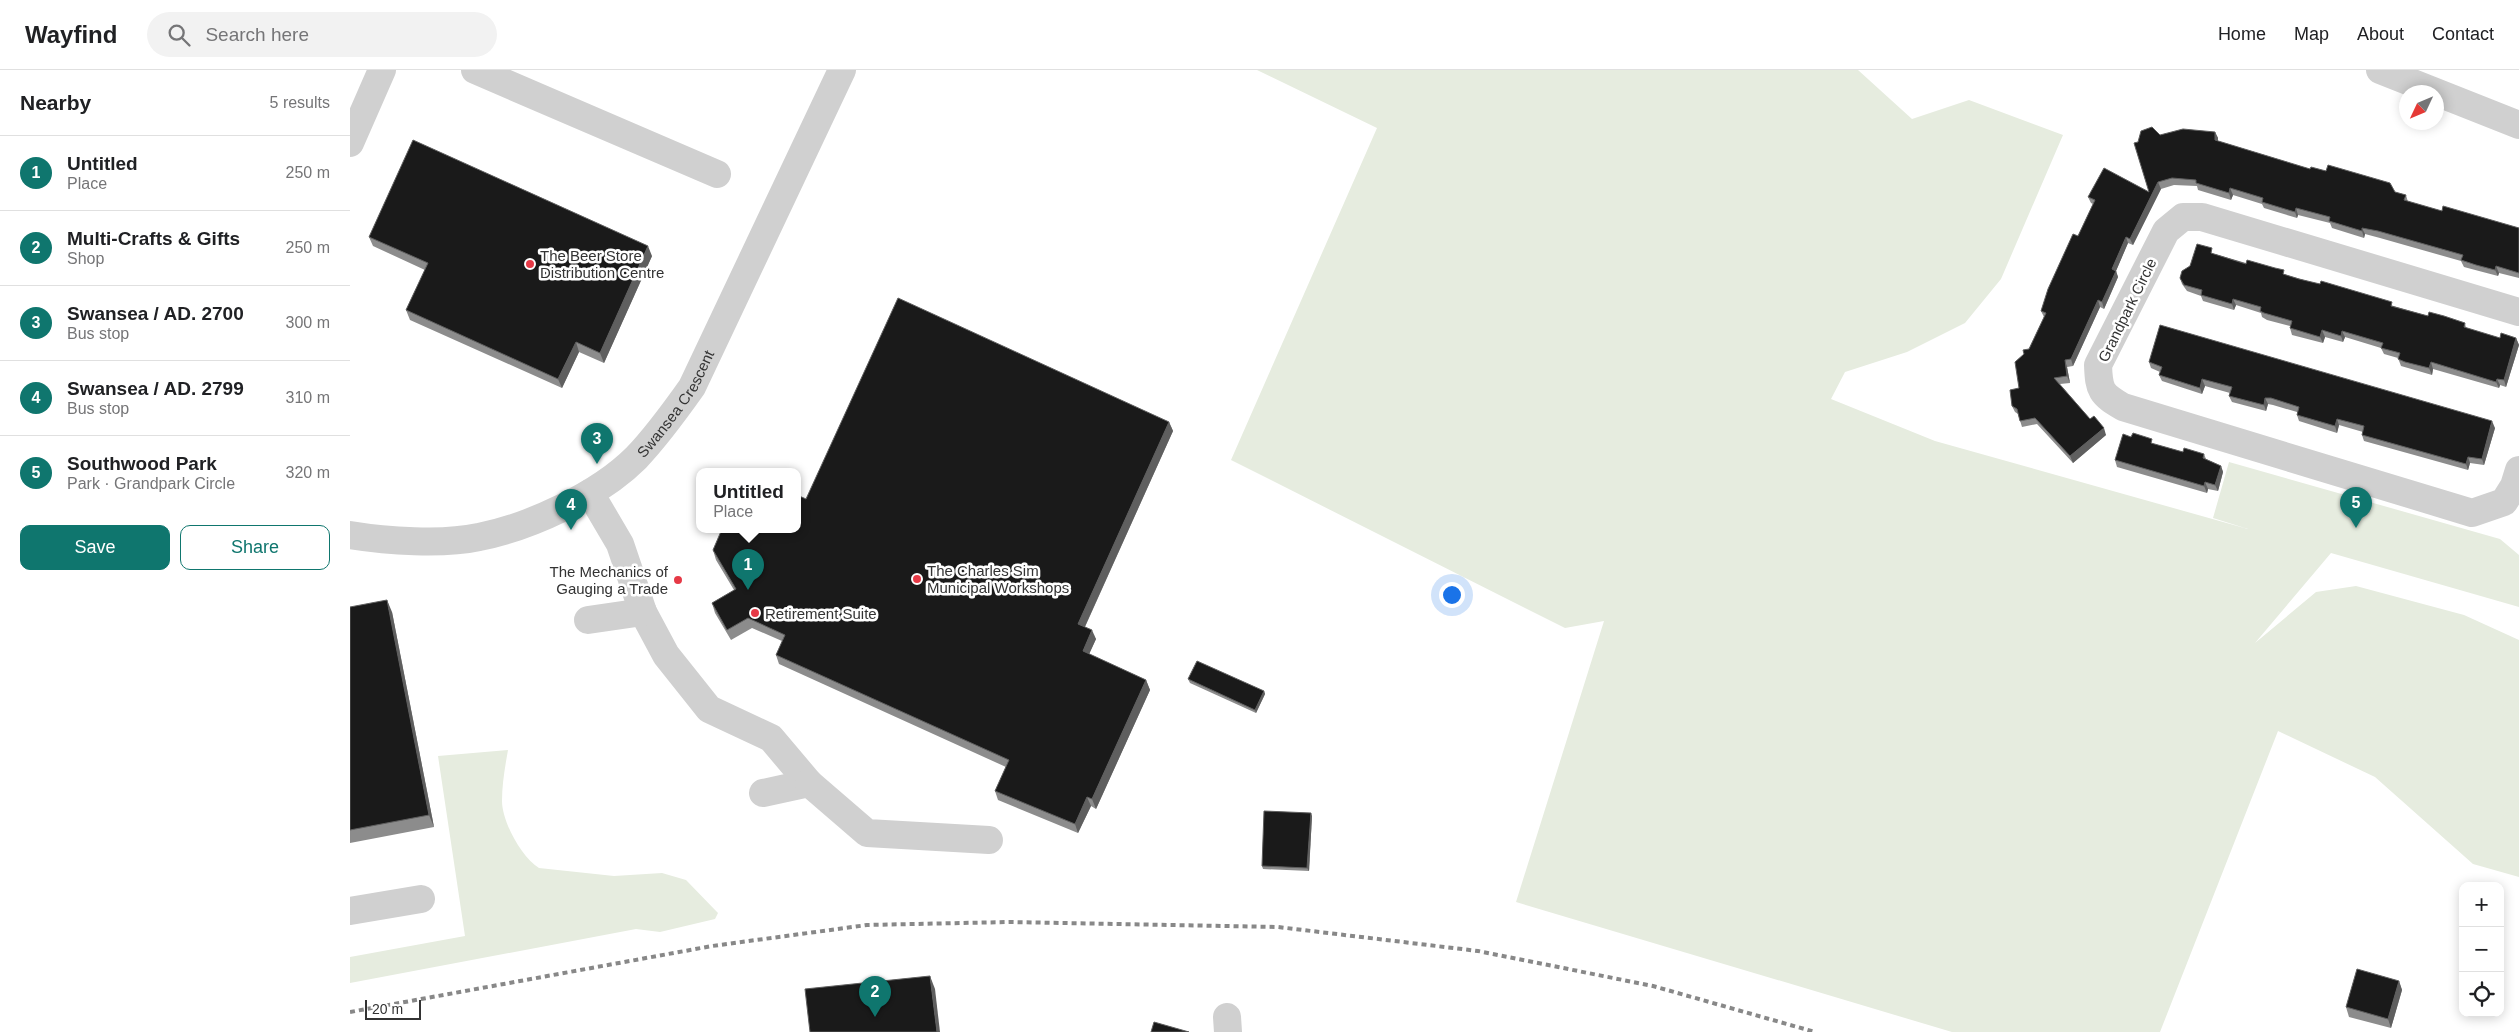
<!DOCTYPE html>
<html lang="en">
<head>
<meta charset="utf-8">
<style>
  :root { --surface:#fff; --page:#f2f2f2; --text:#202124; --muted:#757577; --line:#e0e0e0; --accent:#0f766e }
  body { margin:0; font-family:Helvetica,sans-serif; background:var(--page); color:var(--text) }
  .controls { position:absolute; right:15px; bottom:15px; display:grid; overflow:hidden; border-radius:10px; box-shadow:0 2px 12px #0003 }
  .controls button { width:45px; height:45px; display:grid; place-items:center; padding:0; border:0; border-bottom:1px solid var(--line); background:var(--surface); color:var(--text); font:25px sans-serif }
  .compass { position:absolute; left:2049px; top:15px; width:45px; height:45px; border-radius:50%; background:var(--surface); box-shadow:0 2px 12px #0003; rotate:226deg }
  .scale { position:absolute; left:15px; bottom:12px; width:56px; box-sizing:border-box; padding-left:5px; border:2px solid #333; border-top:0; font-size:14px; line-height:18px; white-space:nowrap; color:#333; -webkit-text-stroke:4px #fff; paint-order:stroke }
  .you { position:absolute; left:1101px; top:524px; width:18px; height:18px; margin:-12px; border:4px solid #fff; border-radius:50%; background:#1a73e8; box-shadow:0 0 0 8px #1a73e833 }
  .badge { display:grid; place-items:center; width:32px; height:32px; border-radius:50%; background:var(--accent); color:#fff; font-size:16px; font-weight:700 }
  .pin { position:absolute; translate:-50% -41px; filter:drop-shadow(0 1px 2px #0008) }
  .pin::after { content:''; position:absolute; top:26px; width:18px; height:15px; background:inherit; clip-path:polygon(0 0,100% 0,50% 100%) }
  .popup { position:absolute; left:346px; top:398px; width:105px; height:65px; box-sizing:border-box; display:grid; place-content:center; border-radius:10px; background:var(--surface); filter:drop-shadow(0 1px 4px #0005); font-size:16px; white-space:nowrap; color:var(--muted) }
  .popup b { font-size:19px; color:var(--text) }
  .popup::after { content:''; position:absolute; left:50%; top:100%; margin-left:-10px; border:10px solid transparent; border-top-color:var(--surface) }
  .list { margin:0; padding:0; list-style:none }
  h2 { display:flex; justify-content:space-between; align-items:center; height:65px; margin:0; padding:0 20px; font-size:21px }
  h2 small { font-size:16px; font-weight:400; color:var(--muted) }
  .list li { display:grid; grid-template-columns:32px 1fr auto; gap:15px; align-items:center; box-sizing:border-box; height:75px; padding:0 20px; border-top:1px solid var(--line) }
  .list b { display:block; font-size:19px; white-space:nowrap }
  .list p { margin:0; font-size:16px; white-space:nowrap; color:var(--muted) }
  .list em { font-size:16px; font-style:normal; color:var(--muted) }
  .actions { display:flex; gap:10px; padding:15px 20px }
  .actions a { flex:1; padding:11px 0; border:1px solid var(--accent); border-radius:10px; text-align:center; font-size:18px; color:var(--accent) }
  .actions .main { background:var(--accent); color:#fff }
  .icon { flex:none; width:28px; height:28px; fill:none; stroke:currentColor; stroke-width:2; stroke-linecap:round; stroke-linejoin:round }
  .map { position:relative; flex:none; width:2169px; height:962px; overflow:hidden }
  header { display:flex; align-items:center; gap:30px; box-sizing:border-box; height:70px; padding:0 25px; background:var(--surface); border-bottom:1px solid var(--line) }
  header strong { font-size:24px }
  nav { display:flex; gap:28px; margin-inline-start:auto; font-size:18px }
  .search { width:350px; height:45px; background:var(--page); display:flex; align-items:center; gap:12px; box-sizing:border-box; padding:0 18px; border-radius:28px; color:var(--muted); font-size:19px }
  main { display:flex }
  aside { flex:1; background:var(--surface) }
  .map>svg:first-child { display:block }
</style>
</head>
<body>
<header>
<strong>Wayfind</strong>
<div class="search"><svg class="icon" aria-label="search" viewBox="0 0 24 24"><circle cx="10" cy="10" r="6"/><path d="M15 15l6 6"/></svg>Search here</div>
<nav><a>Home</a><a>Map</a><a>About</a><a>Contact</a></nav>
</header>
<main>
<aside>
<h2>Nearby<small>5 results</small></h2>
<ul class="list">
<li><span class="badge">1</span><div><b>Untitled</b><p>Place</p></div><em>250 m</em></li>
<li><span class="badge">2</span><div><b>Multi-Crafts &amp; Gifts</b><p>Shop</p></div><em>250 m</em></li>
<li><span class="badge">3</span><div><b>Swansea / AD. 2700</b><p>Bus stop</p></div><em>300 m</em></li>
<li><span class="badge">4</span><div><b>Swansea / AD. 2799</b><p>Bus stop</p></div><em>310 m</em></li>
<li><span class="badge">5</span><div><b>Southwood Park</b><p>Park · Grandpark Circle</p></div><em>320 m</em></li>
</ul>
<div class="actions"><a class="main">Save</a><a>Share</a></div>
</aside>
<div class="map">
<svg width="2169" height="962" viewBox="0 0 2169 962">
  <rect width="100%" height="100%" fill="#fff"/>
  <g fill="#e6ecdf">
    <path d="M907,0H1508L1562,49L1619,30L1713,65L1651,209L1615,253L1557,282L1495,302L1481,329L1585,371L1898,459L1863,448L1879,392L2150,469L2169,485V537L1981,483L1905,573L1966,522L2006,516L2114,545L2169,570V807L2123,794L2025,707L1928,661L1810,962H1602L1166,832L1254,551L1215,558L881,390L1027,58Z"/>
    <path d="M158,680C155,697 152,714 152,731C152,751 171,787 189,798L264,806L312,803L336,810L368,843L365,849L310,862L286,859L0,913V887L115,866L88,686Z"/>
  </g>
  <g fill="none" stroke-linecap="round" stroke-linejoin="round">
    <g stroke="#d0d0d0" stroke-width="28">
      <path d="M125,0L367,104"/>
      <path d="M2030,0L2169,55"/>
      <path d="M0,73L32,0"/>
      <path d="M2169,242L1852,147H1833L1816,161L1748,295C1749,321 1751,324 1773,337L2122,443L2154,432L2164,416L2169,400"/>
      <path d="M240,423L270,474L293,542L316,585L359,639L421,668L459,713L413,723"/>
      <path id="s1" d="M0,465C36,471 93,475 129,467C180,457 249,425 286,388C307,366 325,341 342,317L492,0"/>
      <path d="M238,550L293,542"/>
      <path d="M459,713L517,763L639,770"/>
      <path d="M0,841L71,829"/>
      <path d="M877,947L878,962"/>
    </g>
    <path stroke="#888" stroke-width="4" stroke-dasharray="5 4" stroke-linecap="butt" d="M0,942L362,876L517,855L659,852L928,857L1128,881L1303,916L1465,962"/>
  </g>
  <g fill="#8c8c8c">
    <path d="M1865,62L1868,68V71L1960,99L2056,125L2058,132L2092,141L2169,158V208L2149,203L2148,206L2129,201L2114,197L2111,191L2030,168L2015,164L2014,168L1982,158L1980,153L1948,145L1947,148L1914,138L1912,134L1883,125L1881,130L1848,120L1847,116L1824,115L1811,119L1783,175L1778,173L1766,201L1768,207L1754,239L1750,237L1723,296L1717,297L1720,313L1710,314L1740,349L1756,365L1723,393L1687,354L1672,357L1668,344L1665,342L1662,336L1669,318L1679,279L1694,247L1691,241L1728,166L1743,134L1741,133L1738,127L1799,122L1810,65Z"/>
    <path d="M19,167L302,186L254,293L229,282L212,318L60,250L56,240L75,200L23,176Z"/>
    <path d="M1865,184L2078,246L2115,253L2116,258L2150,268H2166L2169,275L2156,317L2150,315L2149,318L2083,299L2082,305L2058,298L2051,296L2048,288L2034,284L2031,278L1995,267L1993,272L1975,267L1973,273L1942,265L1940,258V256L1917,250L1912,247L1911,243L1886,235L1884,240L1853,231L1851,226L1837,221L1832,214L1830,208L1840,196Z"/>
    <path d="M1799,292L2145,358L2134,395L2120,393L2118,400L2014,371L2012,365L2013,362L1989,355L1987,363L1949,351L1947,345V342L1923,335L1918,334L1916,341L1882,332L1879,326L1880,323L1855,316L1852,324L1812,311L1809,305L1810,302L1801,298Z"/>
    <path d="M819,352L823,361L735,557L746,569L739,584L796,610L800,620L746,739L741,736L728,763L648,730L645,721L656,697L429,594L426,585L432,571L402,558L381,570L365,543L362,533L384,520L366,490L363,480L456,429Z"/>
    <path d="M1804,374L1833,382L1854,384L1856,389L1871,396L1873,402L1868,421L1858,419L1857,423L1767,397L1765,390Z"/>
    <path d="M0,537L42,542L84,757L0,773Z"/>
    <path d="M838,609L914,621L915,624L906,643L840,613Z"/>
    <path d="M962,746L959,801L913,799L912,796Z"/>
    <path d="M2049,911L2052,920L2041,958L1999,947L1996,937Z"/>
  </g>
  <g fill="#5f5f5f">
    <path d="M1865,62L1868,68L1867,76L1865,70Z"/>
    <path d="M1808,112L1811,119L1783,175L1780,169Z"/>
    <path d="M1880,118L1883,125L1881,130L1879,123Z"/>
    <path d="M1946,138L1948,145L1947,148L1945,142Z"/>
    <path d="M2012,158L2015,164L2014,168L2012,161Z"/>
    <path d="M1776,167L1778,173L1766,201L1768,207L1754,239L1752,232L1762,199Z"/>
    <path d="M298,176L302,186L254,293L250,283Z"/>
    <path d="M2146,196L2149,203L2148,206L2145,200Z"/>
    <path d="M1883,229L1886,235L1884,240L1882,234Z"/>
    <path d="M1748,230L1750,237L1723,296L1721,289Z"/>
    <path d="M1972,260L1975,267L1973,273L1970,267Z"/>
    <path d="M1992,261L1995,267L1993,272L1991,266Z"/>
    <path d="M2166,268L2169,275L2156,317L2154,310Z"/>
    <path d="M226,272L229,282L212,318L208,309Z"/>
    <path d="M1715,290L1717,297L1720,313L1717,306Z"/>
    <path d="M2081,292L2083,299L2082,305L2079,298Z"/>
    <path d="M1852,309L1855,316L1852,324L1850,318Z"/>
    <path d="M2147,309L2150,315L2149,318L2146,312Z"/>
    <path d="M1915,328L1918,334L1916,341L1914,335Z"/>
    <path d="M1987,349L1989,355L1987,363L1985,356Z"/>
    <path d="M2142,351L2145,358L2134,395L2132,389Z"/>
    <path d="M819,352L823,361L732,563L728,554Z"/>
    <path d="M1754,358L1756,365L1723,393L1720,386Z"/>
    <path d="M2118,387L2120,393L2118,400L2116,394Z"/>
    <path d="M1871,396L1873,402L1868,421L1865,415Z"/>
    <path d="M1855,412L1858,419L1857,423L1854,416Z"/>
    <path d="M37,530L42,542L84,757L79,745Z"/>
    <path d="M742,560L746,569L736,591L733,581Z"/>
    <path d="M796,610L800,620L746,739L742,729Z"/>
    <path d="M914,621L915,624L906,643L905,640Z"/>
    <path d="M737,727L741,736L728,763L725,754Z"/>
    <path d="M961,743L962,746L959,801L957,798Z"/>
    <path d="M580,906L585,919L590,962H587Z"/>
    <path d="M2049,911L2052,920L2041,958L2038,949Z"/>
  </g>
  <g fill="#1a1a1a" stroke="#5f5f5f">
    <path d="M1802,57L1810,65L1833,59L1865,62V70L1960,99L1961,97L1976,101L1978,95L2040,113L2045,122L2056,125L2054,130L2092,141L2093,136L2169,158V203L2146,196L2145,200L2126,195L2111,190L2113,185L2028,161L2012,158V161L1979,151L1980,147L1946,138L1945,142L1912,132L1913,128L1880,118L1879,123L1846,113V110L1822,108L1808,112L1780,169L1776,167L1762,199L1766,201L1752,232L1748,230L1721,289L1715,290L1717,306L1704,308L1740,349L1744,346L1754,358L1720,386L1685,348L1670,351L1667,339L1662,336L1660,320L1669,318L1665,292L1674,284L1673,280L1679,279L1696,243L1691,241L1698,219L1723,164L1728,166L1745,130L1738,127L1754,98L1799,122L1784,73L1788,72L1791,61Z"/>
    <path d="M63,70L298,176L250,283L226,272L208,309L56,240L78,193L19,167Z"/>
    <path d="M1847,174L1862,178L1861,183L1896,194L1897,190L1925,198L1934,200L1933,204L1949,209L1970,214L1971,211L2042,232L2041,236L2078,246L2079,242L2094,246L2115,253L2114,257L2150,268L2151,263L2166,268L2154,310L2147,309L2146,312L2081,292L2079,298L2055,292L2048,289L2050,283L2031,278L2033,273L1992,261L1991,266L1972,260L1970,267L1940,258L1942,251L1914,243L1910,241L1911,237L1883,229L1882,234L1851,225L1852,220L1834,215L1830,208L1832,201L1840,196Z"/>
    <path d="M548,228L819,352L728,554L742,560L733,581L796,610L742,729L737,727L725,754L645,721L659,690L426,585L435,565L398,548L377,560L362,533L386,519L363,480L372,459H447V425L456,429Z"/>
    <path d="M1810,255L2142,351L2132,389L2118,387L2116,394L2012,365L2014,356L1987,349L1985,356L1947,345L1949,337L1921,328H1915L1914,335L1879,326L1882,317L1852,309L1850,318L1809,305L1812,297L1799,292Z"/>
    <path d="M1783,363L1802,369L1801,373L1833,382L1834,378L1854,384L1853,388L1871,396L1865,415L1855,412L1854,416L1765,390L1773,364L1781,367Z"/>
    <path d="M37,530L79,745L0,760V537Z"/>
    <path d="M847,591L914,621L905,640L838,609Z"/>
    <path d="M914,741L961,743L957,798L912,796Z"/>
    <path d="M2007,899L2049,911L2038,949L1996,937Z"/>
    <path d="M580,906L587,962H460L455,919Z"/>
    <path d="M804,952L839,962H801Z"/>
  </g>
  <g fill="#e63946" stroke="#fff" stroke-width="2">
    <circle cx="180" cy="194" r="5"/>
    <circle cx="567" cy="509" r="5"/>
    <circle cx="328" cy="510" r="5"/>
    <circle cx="405" cy="543" r="5"/>
  </g>
  <g text-anchor="middle" dominant-baseline="central" stroke-width="5" stroke-linejoin="round" paint-order="stroke">
    <g font-size="15" fill="#333" stroke="#fff" text-anchor="start">
      <text x="190" y="185">The Beer Store<tspan x="190" dy="17">Distribution Centre</tspan></text>
      <text x="577" y="500">The Charles Sim<tspan x="577" dy="17">Municipal Workshops</tspan></text>
      <text x="318" y="501" text-anchor="end">The Mechanics of<tspan x="318" dy="17">Gauging a Trade</tspan></text>
      <text x="415" y="543">Retirement Suite</text>
    </g>
    <g font-size="15" fill="#333" stroke="#fff">
      <text transform="translate(1777 240) rotate(-64)">Grandpark Circle</text>
      <text stroke="none"><textPath href="#s1" startOffset="375">Swansea Crescent</textPath></text>
    </g>
  </g>
</svg>
<div class="controls">
<button>+</button>
<button>−</button>
<button><svg class="icon" aria-label="locate" viewBox="0 0 24 24"><circle cx="12" cy="12" r="6"/><path d="M12 2v4M12 18v4M2 12h4M18 12h4"/></svg></button>
</div>
<svg class="compass" viewBox="-18 -18 36 36"><path d="M0-13l5 13h-10z" fill="#e53935"/><path d="M0 13l5-13h-10z" fill="#757577"/></svg>
<div class="scale">20 m</div>
<div class="you"></div>
<div class="pin badge" style="left:398px;top:520px">1</div>
<div class="popup"><b>Untitled</b>Place</div>
<div class="pin badge" style="left:525px;top:947px">2</div>
<div class="pin badge" style="left:247px;top:394px">3</div>
<div class="pin badge" style="left:221px;top:460px">4</div>
<div class="pin badge" style="left:2006px;top:458px">5</div>
</div>
</main>
</body>
</html>
